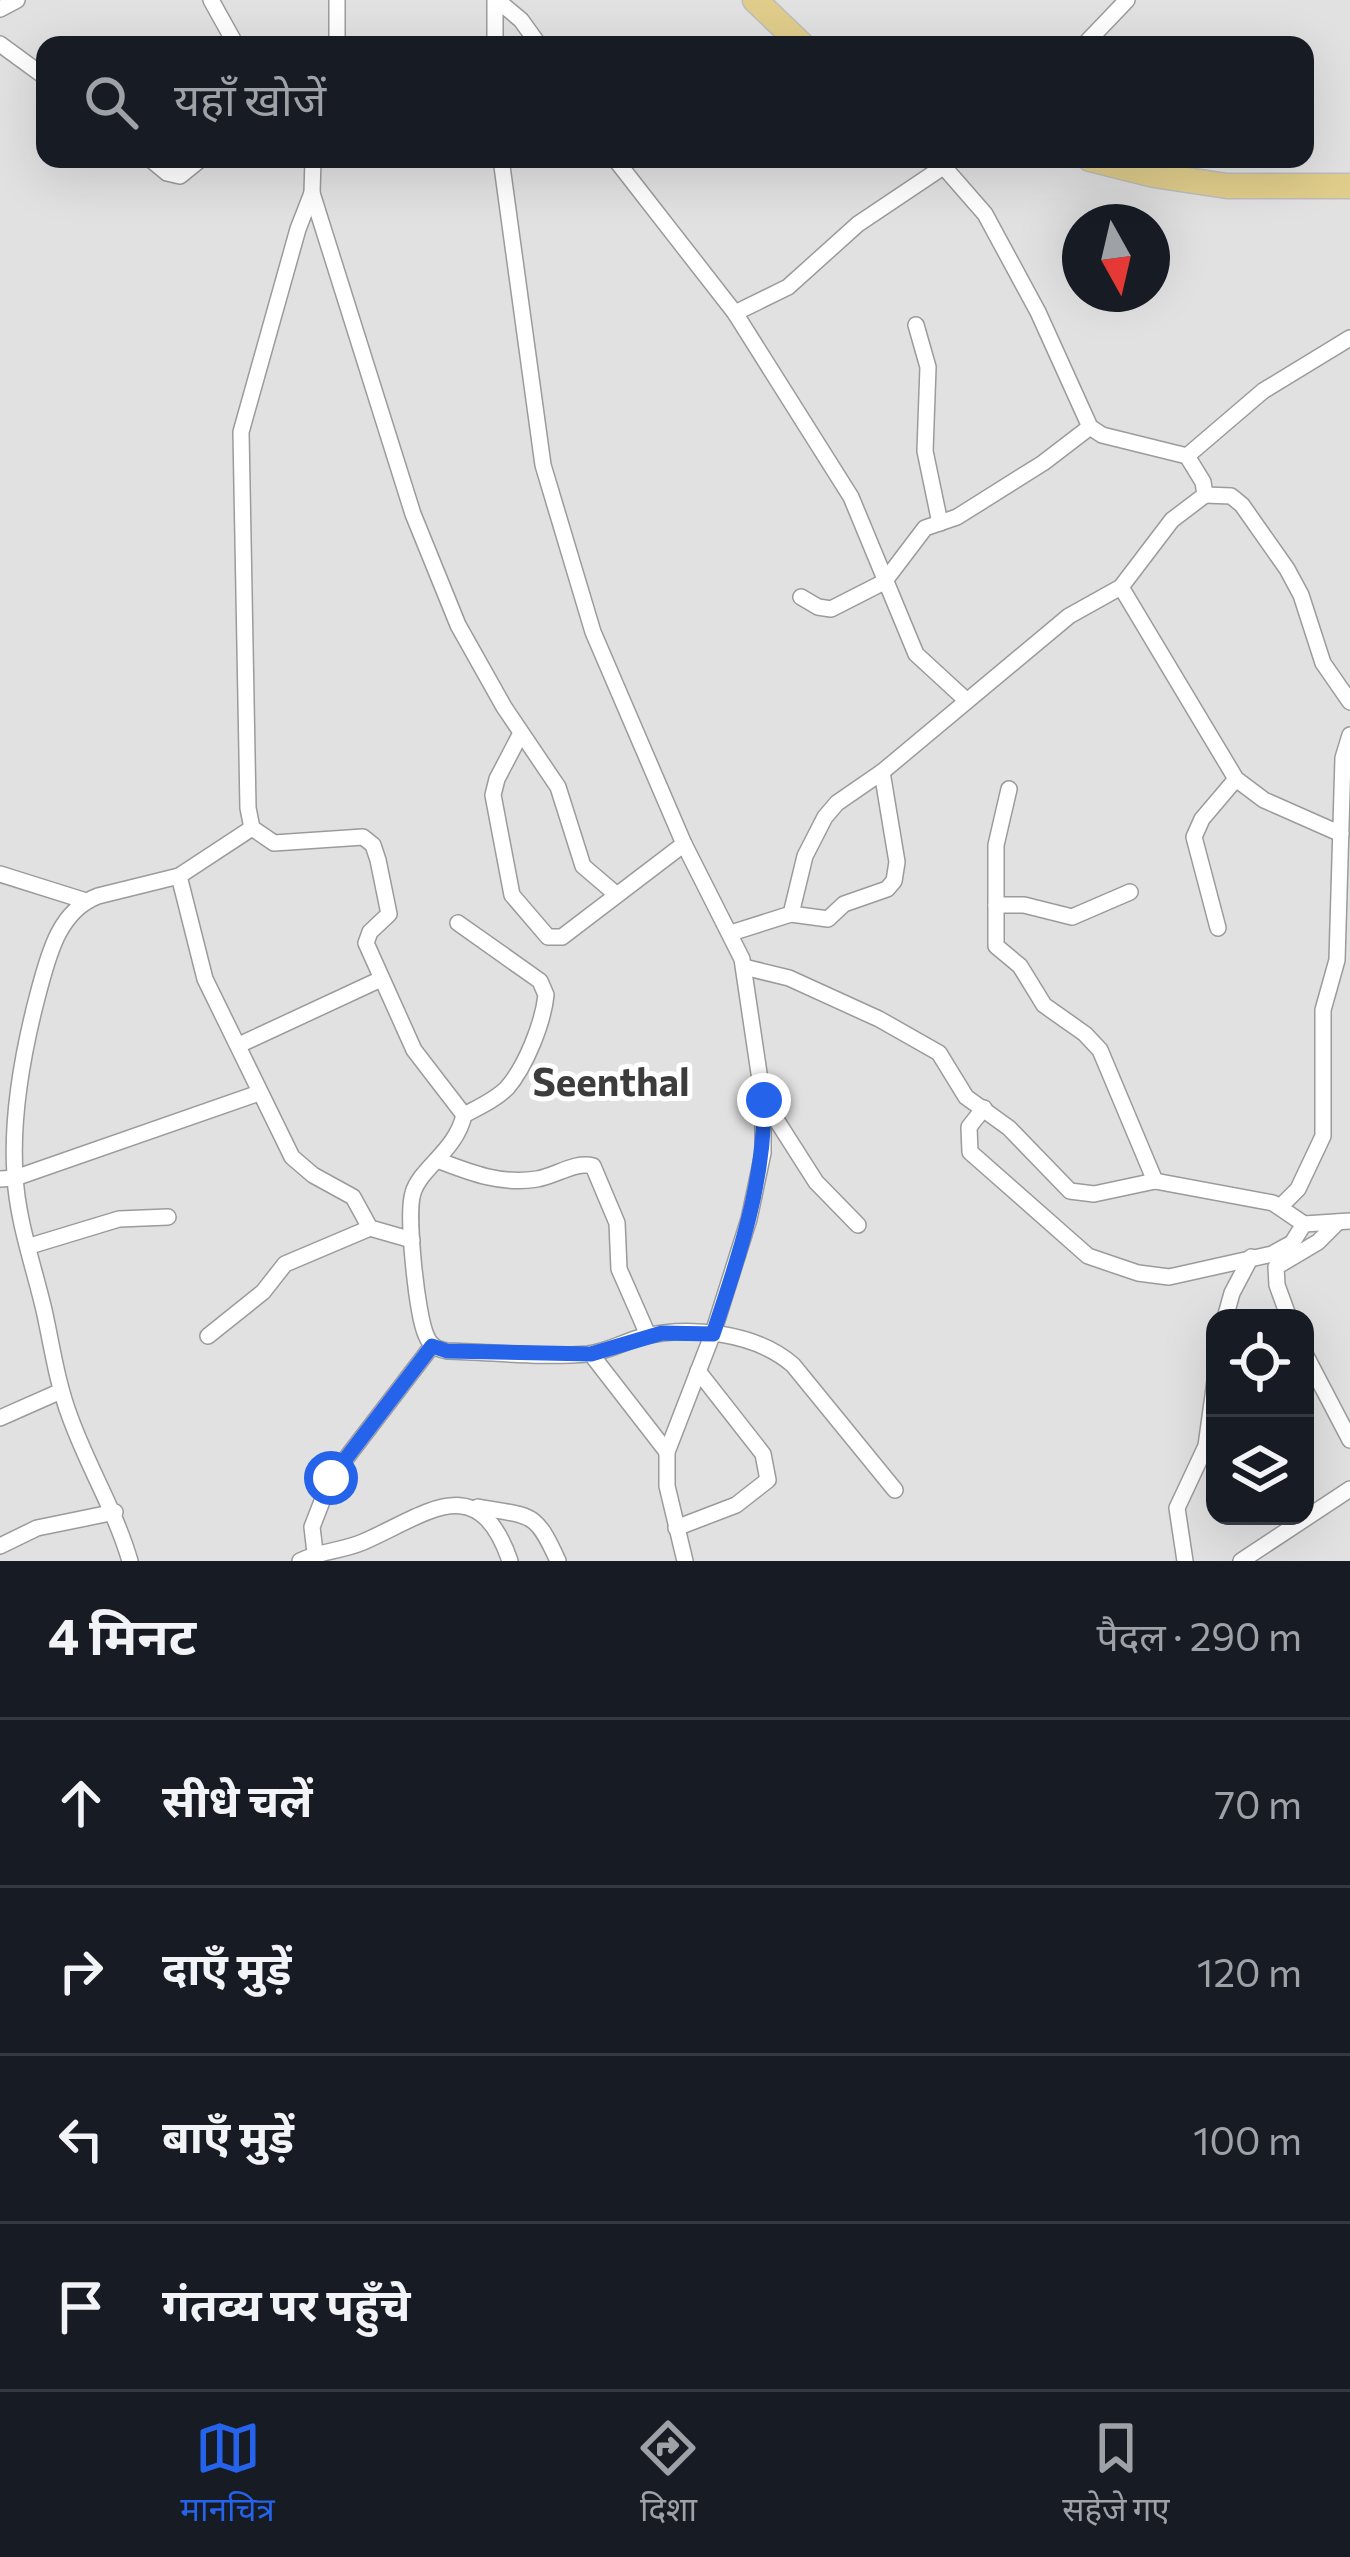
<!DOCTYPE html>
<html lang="hi">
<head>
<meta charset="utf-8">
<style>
  :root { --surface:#171b24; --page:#242831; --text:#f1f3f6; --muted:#9ea1a6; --line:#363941; --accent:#2563eb }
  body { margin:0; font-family:Commissioner,"Noto Sans Devanagari",sans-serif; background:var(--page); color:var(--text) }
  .controls { position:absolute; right:36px; bottom:36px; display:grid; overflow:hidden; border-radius:24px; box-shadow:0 12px 48px #0002 }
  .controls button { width:108px; height:108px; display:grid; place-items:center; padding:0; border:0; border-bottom:3px solid var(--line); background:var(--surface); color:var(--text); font:60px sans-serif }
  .compass { position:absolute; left:1062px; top:204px; width:108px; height:108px; border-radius:50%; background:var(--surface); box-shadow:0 12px 48px #0002; rotate:172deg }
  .stop { position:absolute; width:36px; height:36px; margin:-27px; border:9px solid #2563eb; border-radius:50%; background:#fff }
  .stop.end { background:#2563eb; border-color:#fff; box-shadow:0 3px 12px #0008 }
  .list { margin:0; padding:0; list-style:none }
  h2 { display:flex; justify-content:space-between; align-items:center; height:156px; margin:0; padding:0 48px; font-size:51px }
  h2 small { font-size:39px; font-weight:400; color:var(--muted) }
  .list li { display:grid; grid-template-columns:78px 1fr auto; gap:36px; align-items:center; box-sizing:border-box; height:168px; padding:0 48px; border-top:3px solid var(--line) }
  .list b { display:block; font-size:45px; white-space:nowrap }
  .list em { font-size:39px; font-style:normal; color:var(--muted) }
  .icon { flex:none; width:66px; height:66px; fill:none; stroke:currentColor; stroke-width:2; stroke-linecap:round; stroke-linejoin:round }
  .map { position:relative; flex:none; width:1350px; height:1561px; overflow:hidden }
  .search { position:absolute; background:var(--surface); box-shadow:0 12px 48px #0002; left:36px; right:36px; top:36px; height:132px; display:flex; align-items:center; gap:30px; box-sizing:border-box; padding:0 42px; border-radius:24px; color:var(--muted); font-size:45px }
  .sheet { height:828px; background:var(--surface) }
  nav { display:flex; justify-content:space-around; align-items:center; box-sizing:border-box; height:168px; border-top:3px solid var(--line); background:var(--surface); font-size:33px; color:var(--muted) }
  nav a { display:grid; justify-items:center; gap:6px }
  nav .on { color:var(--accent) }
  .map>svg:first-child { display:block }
</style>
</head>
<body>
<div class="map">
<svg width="1350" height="1561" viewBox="0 0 1350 1561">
  <rect width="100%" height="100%" fill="#e1e1e2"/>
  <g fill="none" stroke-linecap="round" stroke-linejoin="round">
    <defs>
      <g id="minor">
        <path d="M211,0L236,45"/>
        <path d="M337,0V45"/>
        <path d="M497,0L521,20L539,45"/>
        <path d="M0,9L17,0"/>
        <path d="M0,44L45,77"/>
        <path d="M495,45V0"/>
        <path d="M1084,45L1127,0"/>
        <path d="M150,159L167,173L180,176L201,159"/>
        <path d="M313,159L312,193L413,514L458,625L504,707L558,787L583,866L617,895"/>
        <path d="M501,159L543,465L593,632L684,844L742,959L763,1100V1153L749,1219L713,1333L667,1452V1486L685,1561"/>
        <path d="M615,159L735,313L851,497L916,654L966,700"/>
        <path d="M312,193L298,229L241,432L248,808L252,828L274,843L363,837L373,845L378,860L389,914L370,932L366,943L414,1050L464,1115C456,1151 420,1168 413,1193C406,1214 417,1315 426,1335C430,1346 437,1349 447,1351C493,1352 542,1358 588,1354C606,1352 624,1342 641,1337C689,1325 755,1332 793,1365L895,1490"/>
        <path d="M735,313L788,287L858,224L943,167"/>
        <path d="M916,325L928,367L925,451L940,523"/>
        <path d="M1187,456L1263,391L1350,338"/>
        <path d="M1205,495L1231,496L1242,505L1287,569L1301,595L1323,663L1350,702"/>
        <path d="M1121,587L1236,779L1264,800L1341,834"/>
        <path d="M801,597L818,607L831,609L884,582L925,528L957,517L1043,463L1090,427"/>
        <path d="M521,733L497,779L493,795L512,895L548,937H562L684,844"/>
        <path d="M1009,789L996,845V946L1020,966L1044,1005L1085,1034L1100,1050L1155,1181"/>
        <path d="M0,874L86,901"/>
        <path d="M179,876L205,979L292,1157L313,1175L353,1197L370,1228L412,1240"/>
        <path d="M996,905H1024L1072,917L1130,892"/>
        <path d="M791,914L805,856L825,817L837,803L882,772L1069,616L1121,587L1172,520L1205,495L1203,482L1187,456L1102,435L1090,427L1038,312L985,214L937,159"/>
        <path d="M458,923L540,981L546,995C543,1023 526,1066 507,1088C495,1100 479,1107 464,1115"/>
        <path d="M1218,928L1194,837L1202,819L1236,779"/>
        <path d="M731,933L791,914L828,919L844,904L887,889L894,881L897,862L882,772"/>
        <path d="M744,967L789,978L879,1019L939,1053L966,1097L1009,1128L1070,1191L1094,1194L1155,1181L1273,1203L1304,1224L1350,1221"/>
        <path d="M239,1045L381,979"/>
        <path d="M765,1102L816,1182L858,1225"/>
        <path d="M984,1108L969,1127L970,1152L1088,1256L1138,1273L1169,1277L1272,1254L1292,1243L1304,1224"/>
        <path d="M440,1161C471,1173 502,1185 537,1179C556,1176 575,1161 593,1166L617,1223L619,1269L648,1335"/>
        <path d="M0,1179L15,1178L259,1093"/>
        <path d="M1281,1206L1298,1189L1323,1136V1010L1337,960L1343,758L1350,735"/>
        <path d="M30,1246L119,1219L168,1217"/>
        <path d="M1225,1318L1232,1293L1251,1257"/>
        <path d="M1289,1318L1277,1285L1276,1267L1318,1242L1338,1222"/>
        <path d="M208,1336L263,1292L285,1264L370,1228"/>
        <path d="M591,1354L667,1452"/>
        <path d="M1305,1354L1350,1440"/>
        <path d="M0,1418L61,1391"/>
        <path d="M478,1507C532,1517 535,1510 558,1561"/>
        <path d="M676,1528L736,1505L768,1480L763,1454L698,1371"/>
        <path d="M0,1546L37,1528L115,1512"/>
        <path d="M130,1561C115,1510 88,1467 70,1417C57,1383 52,1346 44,1310C34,1267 17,1220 15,1175C11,1116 23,1051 38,994C48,957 58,911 98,896L179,876L252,828"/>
        <path d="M300,1561C320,1551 342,1551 363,1542C427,1514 478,1468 510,1561"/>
        <path d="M316,1561L312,1527L331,1478L432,1346"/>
        <path d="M1185,1561L1177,1508L1206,1446L1215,1381"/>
        <path d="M1241,1561L1350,1489"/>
      </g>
      <g id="primary">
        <path d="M755,0L802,45"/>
        <path d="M1090,159L1154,175L1227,186H1350"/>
      </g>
    </defs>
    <use href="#minor" stroke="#9b9b9c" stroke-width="18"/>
    <use href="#primary" stroke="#bdbdbd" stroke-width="27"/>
    <use href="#minor" stroke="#fff" stroke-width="15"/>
    <use href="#primary" stroke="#e0cd8b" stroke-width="24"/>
  </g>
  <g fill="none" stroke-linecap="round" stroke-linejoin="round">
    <path stroke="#2563eb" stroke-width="15" d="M331,1478L432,1346L447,1351L591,1354L662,1333L713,1334C739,1257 765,1181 764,1100"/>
  </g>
  <g text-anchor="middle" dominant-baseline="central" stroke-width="10" stroke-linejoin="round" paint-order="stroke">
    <g font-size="39" font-weight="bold" fill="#3c3c3c" stroke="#fff">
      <text x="611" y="1080">Seenthal</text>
    </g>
  </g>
</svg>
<div class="controls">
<button><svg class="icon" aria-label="locate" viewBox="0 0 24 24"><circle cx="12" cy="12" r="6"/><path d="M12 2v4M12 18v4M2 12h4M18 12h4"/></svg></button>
<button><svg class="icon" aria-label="layers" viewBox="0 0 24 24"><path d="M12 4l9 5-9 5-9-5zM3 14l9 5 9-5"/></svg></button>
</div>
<svg class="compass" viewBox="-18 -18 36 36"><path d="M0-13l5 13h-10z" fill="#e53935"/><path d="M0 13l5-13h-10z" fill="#9ea1a6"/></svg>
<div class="stop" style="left:331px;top:1478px"></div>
<div class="stop end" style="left:764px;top:1100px"></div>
<div class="search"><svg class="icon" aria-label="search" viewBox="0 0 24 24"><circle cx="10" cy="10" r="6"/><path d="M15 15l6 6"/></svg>यहाँ खोजें</div>
</div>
<section class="sheet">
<h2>4 मिनट<small>पैदल · 290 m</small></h2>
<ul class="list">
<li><svg class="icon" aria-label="ahead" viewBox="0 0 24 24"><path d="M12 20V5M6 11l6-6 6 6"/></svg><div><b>सीधे चलें</b></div><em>70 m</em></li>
<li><svg class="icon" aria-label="right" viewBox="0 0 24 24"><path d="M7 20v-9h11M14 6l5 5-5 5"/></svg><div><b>दाएँ मुड़ें</b></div><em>120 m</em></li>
<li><svg class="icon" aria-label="left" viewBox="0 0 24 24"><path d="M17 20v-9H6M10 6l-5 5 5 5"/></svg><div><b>बाएँ मुड़ें</b></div><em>100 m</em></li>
<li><svg class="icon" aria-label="arrive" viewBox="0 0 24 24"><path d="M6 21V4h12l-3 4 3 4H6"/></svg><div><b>गंतव्य पर पहुँचे</b></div></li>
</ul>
</section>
<nav>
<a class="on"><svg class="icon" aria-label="map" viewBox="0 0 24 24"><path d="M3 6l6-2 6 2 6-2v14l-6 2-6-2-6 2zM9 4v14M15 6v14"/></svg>मानचित्र</a>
<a><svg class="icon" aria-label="directions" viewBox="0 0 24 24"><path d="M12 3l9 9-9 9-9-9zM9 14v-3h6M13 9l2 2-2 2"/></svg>दिशा</a>
<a><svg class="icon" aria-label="saved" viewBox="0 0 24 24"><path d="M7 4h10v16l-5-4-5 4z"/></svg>सहेजे गए</a>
</nav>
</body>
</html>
